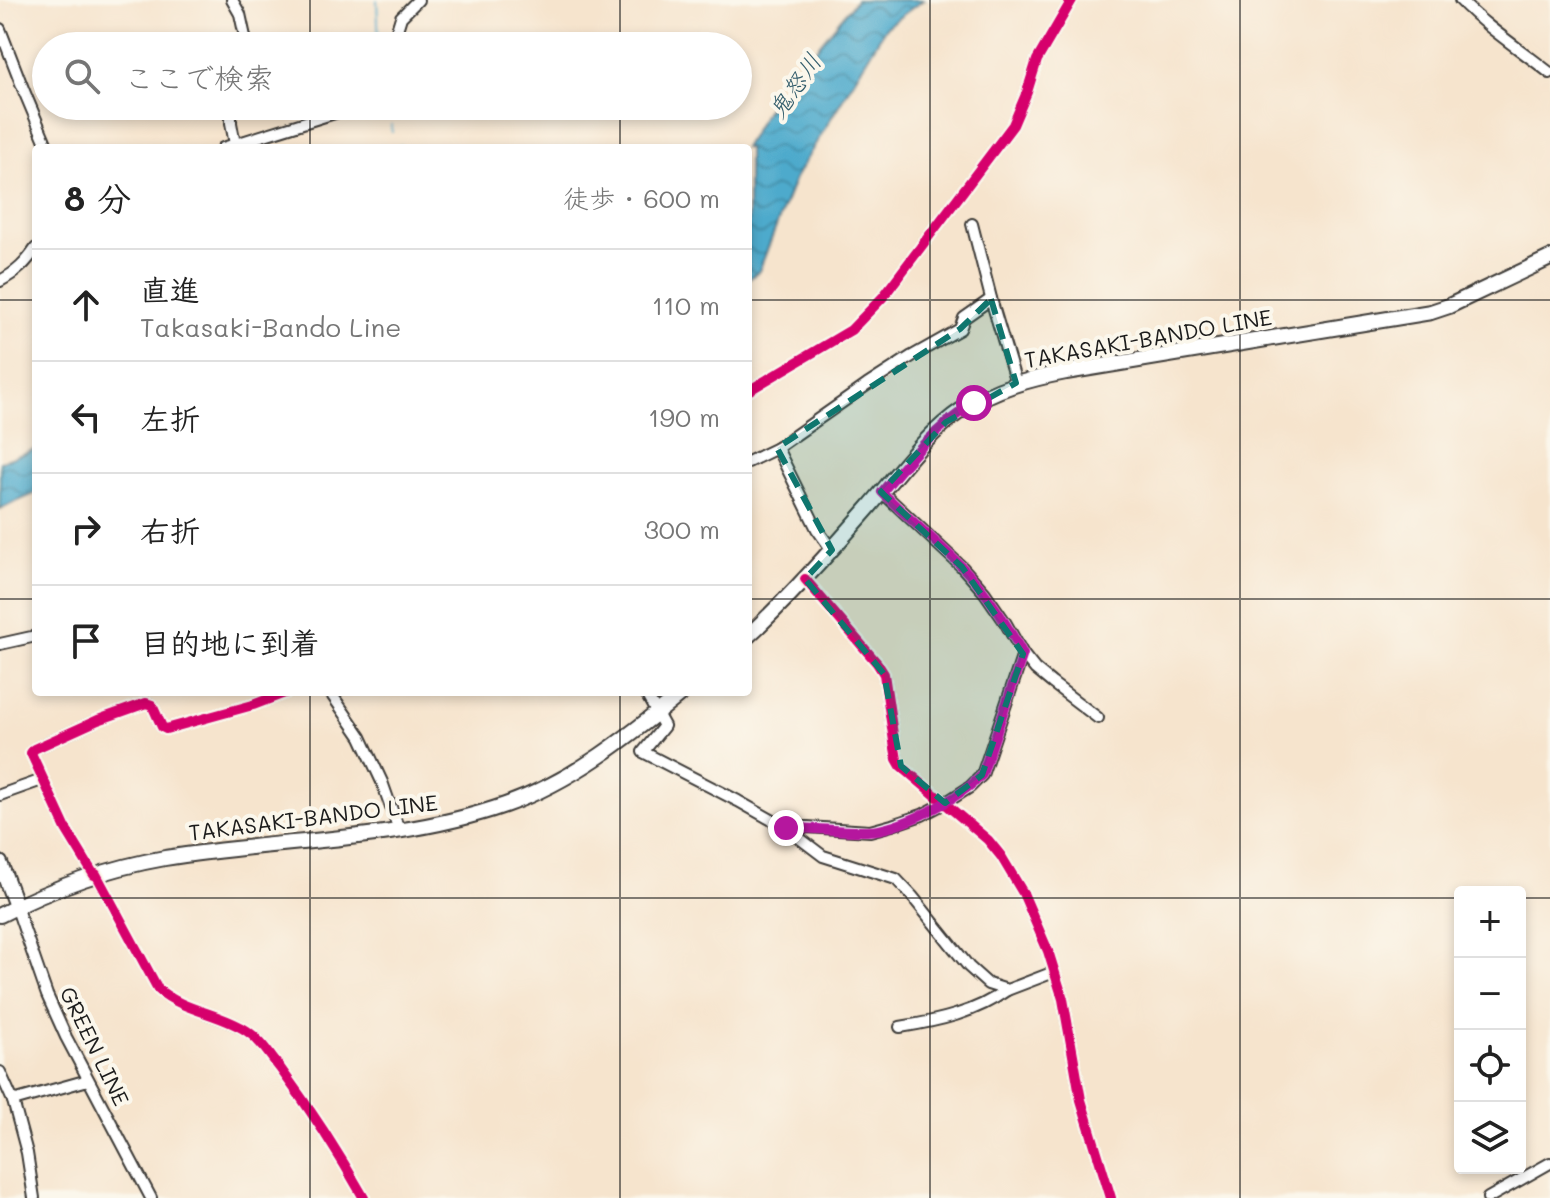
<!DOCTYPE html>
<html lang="ja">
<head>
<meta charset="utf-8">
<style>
  :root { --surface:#fff; --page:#f2f2f2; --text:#222; --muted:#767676; --line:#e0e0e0 }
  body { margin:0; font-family:Mali,"Klee One",sans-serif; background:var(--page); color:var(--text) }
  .controls { position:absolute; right:24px; bottom:24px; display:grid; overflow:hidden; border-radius:8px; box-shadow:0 4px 12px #0003 }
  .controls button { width:72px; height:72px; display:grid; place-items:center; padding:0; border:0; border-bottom:2px solid var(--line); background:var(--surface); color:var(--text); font:40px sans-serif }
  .stop { position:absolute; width:24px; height:24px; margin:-18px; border:6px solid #b5179e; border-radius:50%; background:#fff }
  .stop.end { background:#b5179e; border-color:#fff; box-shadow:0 2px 8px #0008 }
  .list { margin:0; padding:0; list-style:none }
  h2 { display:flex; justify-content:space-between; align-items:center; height:104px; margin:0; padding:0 32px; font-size:34px }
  h2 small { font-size:26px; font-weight:400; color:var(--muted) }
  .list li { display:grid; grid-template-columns:52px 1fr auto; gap:24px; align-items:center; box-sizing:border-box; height:112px; padding:0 32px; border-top:2px solid var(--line) }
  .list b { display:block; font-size:30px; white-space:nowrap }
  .list p { margin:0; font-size:26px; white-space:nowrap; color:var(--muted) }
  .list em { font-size:26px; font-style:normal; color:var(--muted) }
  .icon { flex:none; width:44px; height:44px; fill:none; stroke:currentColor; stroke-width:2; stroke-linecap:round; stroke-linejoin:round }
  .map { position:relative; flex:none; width:1550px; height:1198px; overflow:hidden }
  .search { position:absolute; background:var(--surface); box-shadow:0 4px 12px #0003; left:32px; top:32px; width:720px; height:88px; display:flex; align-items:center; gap:20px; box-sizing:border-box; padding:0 28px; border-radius:44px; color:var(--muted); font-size:30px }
  .panel { position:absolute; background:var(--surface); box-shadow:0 4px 12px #0003; left:32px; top:144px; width:720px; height:552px; border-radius:8px }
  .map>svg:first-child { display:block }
</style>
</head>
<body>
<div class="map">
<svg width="1550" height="1198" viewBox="0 0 1550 1198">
  <defs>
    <pattern id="water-waves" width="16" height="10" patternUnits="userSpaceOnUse" patternTransform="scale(2)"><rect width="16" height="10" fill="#4eaacc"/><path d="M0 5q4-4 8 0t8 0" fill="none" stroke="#408aa5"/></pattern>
  </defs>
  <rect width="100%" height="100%" fill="#fbf7ec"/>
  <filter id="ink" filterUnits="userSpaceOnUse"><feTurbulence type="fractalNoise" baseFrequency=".0125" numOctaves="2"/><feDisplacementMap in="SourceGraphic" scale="16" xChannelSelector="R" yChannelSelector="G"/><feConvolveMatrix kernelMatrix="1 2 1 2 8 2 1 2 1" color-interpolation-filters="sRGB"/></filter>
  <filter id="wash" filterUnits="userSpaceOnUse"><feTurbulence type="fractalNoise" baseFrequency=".006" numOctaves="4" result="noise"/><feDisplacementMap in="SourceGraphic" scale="32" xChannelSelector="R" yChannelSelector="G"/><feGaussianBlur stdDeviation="1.8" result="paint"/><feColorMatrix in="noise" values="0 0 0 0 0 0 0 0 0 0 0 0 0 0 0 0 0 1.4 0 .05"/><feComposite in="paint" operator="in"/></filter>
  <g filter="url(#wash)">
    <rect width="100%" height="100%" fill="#f6e4cd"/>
    <g fill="url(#water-waves)" stroke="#356374" stroke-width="2">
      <path d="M856,0H923L886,27L795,178L759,271L748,280V148H744L766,110Z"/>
      <path d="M36,449V493L0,509V462Z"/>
    </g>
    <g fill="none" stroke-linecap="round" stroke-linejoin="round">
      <g stroke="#4eaacc" stroke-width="2">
        <path d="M377,0L379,46"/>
        <path d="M391,125L392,132"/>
        <path d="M400,145L403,148"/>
      </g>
    </g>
  </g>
  <g filter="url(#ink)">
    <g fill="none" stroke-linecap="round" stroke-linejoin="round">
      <defs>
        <g id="minor">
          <path d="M232,0L240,14L247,46"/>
          <path d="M1460,0C1487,28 1520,49 1550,73"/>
          <path d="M0,29L24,91L48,148"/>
          <path d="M392,46L401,17L418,0"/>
          <path d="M231,106V123L235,144"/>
          <path d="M223,148L357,106"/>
          <path d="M972,224L993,306L1016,383"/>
          <path d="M0,281C17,272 26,263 36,248"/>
          <path d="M748,391L851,330L883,297L1013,125L1027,92L1037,60L1072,0"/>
          <path d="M777,448L867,385L912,356L960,329L964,318L991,299"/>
          <path d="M748,462L777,448L817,529L832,550"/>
          <path d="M882,492L962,567L985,593L1005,622L1023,654L1035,669L1052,683L1098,718"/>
          <path d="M805,579L877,663L884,674L895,748L897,759L901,766L988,840L1001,856L1023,893L1048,951L1063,999L1081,1100L1111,1198"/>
          <path d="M0,644L36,636"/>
          <path d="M330,692L361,737L382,782L399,830"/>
          <path d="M645,692L664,726L643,752L738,801L786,828L807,827L870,831L892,825L922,815L945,803L970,787L982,775L1023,654"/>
          <path d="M0,795L42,780"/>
          <path d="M786,828L823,856L896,879L912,896L969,967L988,984L1007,990L1054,972"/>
          <path d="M96,874L158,989C183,1011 220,1013 247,1031C261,1040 270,1056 280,1068C311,1110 338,1152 364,1198"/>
          <path d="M94,875L66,829L31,753L34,749L98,720L146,703L152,705L162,727L166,729L253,705L287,692"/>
          <path d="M16,906L47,995L66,1037L151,1198"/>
          <path d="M900,1027C938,1021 975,1013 1007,990"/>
          <path d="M0,1072L13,1101L88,1080"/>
          <path d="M13,1101L27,1153L34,1198"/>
          <path d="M1488,1198L1550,1163"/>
        </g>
        <g id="major">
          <path d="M748,636C792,595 831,551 870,506C899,472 926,434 963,409C996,388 1029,379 1066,372L1431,312L1449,306L1550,258"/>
          <path d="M0,863L16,906"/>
          <path d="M0,915C52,888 108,868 165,858C278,839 397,843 505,805C573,781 628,737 683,692"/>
        </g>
      </defs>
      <use href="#minor" stroke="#3d3a37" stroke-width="14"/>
      <use href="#major" stroke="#3d3a37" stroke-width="18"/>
      <use href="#minor" stroke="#fff" stroke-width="10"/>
      <use href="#major" stroke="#fff" stroke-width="14"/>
      <defs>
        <g id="cycleway">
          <path d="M748,391L851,330L883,297L1013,125L1027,92L1037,60L1072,0"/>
          <path d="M805,579L877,663L884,674L895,748L897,759L901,766L988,840L1001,856L1023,893L1048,951L1063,999L1081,1100L1111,1198"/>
          <path d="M96,874L158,989C183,1011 220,1013 247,1031C261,1040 270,1056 280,1068C311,1110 338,1152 364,1198"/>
          <path d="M94,875L66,829L31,753L34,749L98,720L146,703L152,705L162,727L166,729L253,705L287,692"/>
        </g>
      </defs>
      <use href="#cycleway" stroke="#fbf7ec" stroke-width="15"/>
      <use href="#cycleway" stroke="#d6006c" stroke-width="10"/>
    </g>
  </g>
  <g fill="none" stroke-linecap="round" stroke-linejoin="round" filter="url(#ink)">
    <path stroke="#b5179e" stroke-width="10" d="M786,828C813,827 840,832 867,831C901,830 958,799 982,775L1023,654C1006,623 988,593 963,568C937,541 907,518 882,492C910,458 937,426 974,403"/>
  </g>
  <path fill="#0f766e" fill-opacity="0.2" stroke="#0f766e" stroke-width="6" stroke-dasharray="16 10" stroke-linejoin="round" d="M991,299L1016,383L946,422L881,492L962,567L1023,654L982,775L945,803L901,766L884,674L805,579L832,550L777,448L960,329Z"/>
  <path fill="none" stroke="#1c1c1c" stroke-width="2" stroke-opacity="0.55" d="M310,0V46M620,0V46M930,0V1198M1240,0V1198M310,106V148M620,106V148M0,300H36M748,300H1550M0,599H36M748,599H1550M310,692V1198M620,692V1198M0,898H1460M1520,898H1550"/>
  <g text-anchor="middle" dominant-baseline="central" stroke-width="8" stroke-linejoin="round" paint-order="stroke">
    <g font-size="22" fill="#1c1c1c" stroke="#fbf7ec">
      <text transform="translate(1148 338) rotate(-10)">TAKASAKI-BANDO LINE</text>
      <text transform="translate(313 817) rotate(-7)">TAKASAKI-BANDO LINE</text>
      <text transform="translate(95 1046) rotate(64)">GREEN LINE</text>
    </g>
    <g font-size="24" font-style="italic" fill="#325c6b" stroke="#fbf7ec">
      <text transform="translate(794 85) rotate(-55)">鬼怒川</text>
    </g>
  </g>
</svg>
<div class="controls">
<button>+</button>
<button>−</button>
<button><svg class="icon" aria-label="locate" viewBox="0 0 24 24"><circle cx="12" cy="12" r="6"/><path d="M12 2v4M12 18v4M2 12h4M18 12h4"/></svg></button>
<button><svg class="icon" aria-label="layers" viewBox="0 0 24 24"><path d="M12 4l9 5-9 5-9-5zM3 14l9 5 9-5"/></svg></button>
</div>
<div class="stop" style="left:974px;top:403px"></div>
<div class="stop end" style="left:786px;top:828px"></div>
<div class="search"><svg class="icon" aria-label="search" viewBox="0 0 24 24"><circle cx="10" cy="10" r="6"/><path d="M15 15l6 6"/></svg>ここで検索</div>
<section class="panel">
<h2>8 分<small>徒歩 · 600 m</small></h2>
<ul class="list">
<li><svg class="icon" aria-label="ahead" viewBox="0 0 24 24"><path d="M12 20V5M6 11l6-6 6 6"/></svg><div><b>直進</b><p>Takasaki-Bando Line</p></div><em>110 m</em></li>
<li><svg class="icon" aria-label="left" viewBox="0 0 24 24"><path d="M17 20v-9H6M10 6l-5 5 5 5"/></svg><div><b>左折</b></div><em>190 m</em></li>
<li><svg class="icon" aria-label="right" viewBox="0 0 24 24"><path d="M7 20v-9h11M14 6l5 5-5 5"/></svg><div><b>右折</b></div><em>300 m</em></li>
<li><svg class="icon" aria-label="arrive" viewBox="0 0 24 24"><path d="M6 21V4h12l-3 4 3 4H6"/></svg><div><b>目的地に到着</b></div></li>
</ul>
</section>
</div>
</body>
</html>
